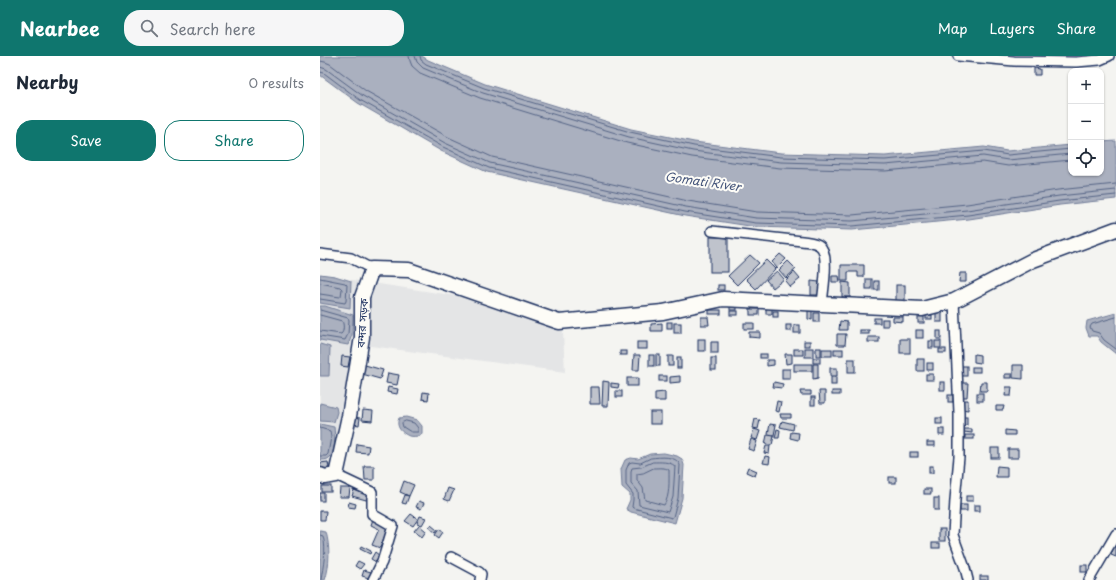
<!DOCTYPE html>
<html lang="en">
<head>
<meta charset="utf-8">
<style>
  :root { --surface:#fff; --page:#f6f6f7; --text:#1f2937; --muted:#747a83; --line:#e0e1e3; --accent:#0f766e }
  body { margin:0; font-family:"Playpen Sans","Noto Sans Bengali",sans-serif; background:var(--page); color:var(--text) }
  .controls { position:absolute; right:12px; top:12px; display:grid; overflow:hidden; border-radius:8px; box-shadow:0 1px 3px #0004 }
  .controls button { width:36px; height:36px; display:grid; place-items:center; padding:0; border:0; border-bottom:1px solid var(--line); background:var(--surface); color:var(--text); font:20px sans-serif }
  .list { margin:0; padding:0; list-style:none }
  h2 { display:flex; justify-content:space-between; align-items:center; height:52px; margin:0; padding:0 16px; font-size:17px }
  h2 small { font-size:13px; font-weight:400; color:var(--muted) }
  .actions { display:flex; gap:8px; padding:12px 16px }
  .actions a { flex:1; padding:9px 0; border:1px solid var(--accent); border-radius:16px; text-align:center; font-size:14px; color:var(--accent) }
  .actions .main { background:var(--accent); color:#fff }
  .icon { flex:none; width:22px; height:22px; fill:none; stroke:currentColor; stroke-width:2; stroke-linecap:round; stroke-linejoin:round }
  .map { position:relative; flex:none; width:796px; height:524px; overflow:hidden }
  header { display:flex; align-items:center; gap:24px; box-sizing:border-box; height:56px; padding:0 20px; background:var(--accent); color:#fff }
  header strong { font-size:19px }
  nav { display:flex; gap:22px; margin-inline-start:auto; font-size:14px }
  .search { width:280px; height:36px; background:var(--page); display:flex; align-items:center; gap:10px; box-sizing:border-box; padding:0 14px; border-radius:16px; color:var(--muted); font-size:15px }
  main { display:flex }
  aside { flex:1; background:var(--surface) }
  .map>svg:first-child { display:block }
</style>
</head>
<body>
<header>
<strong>Nearbee</strong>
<div class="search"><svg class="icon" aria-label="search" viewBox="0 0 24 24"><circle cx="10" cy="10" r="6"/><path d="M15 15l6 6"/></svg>Search here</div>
<nav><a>Map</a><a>Layers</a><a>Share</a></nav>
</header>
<main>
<aside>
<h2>Nearby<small>0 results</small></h2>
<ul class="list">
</ul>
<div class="actions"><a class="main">Save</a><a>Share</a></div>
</aside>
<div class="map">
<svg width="796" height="524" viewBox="0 0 796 524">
  <rect width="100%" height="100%" fill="#f4f4f1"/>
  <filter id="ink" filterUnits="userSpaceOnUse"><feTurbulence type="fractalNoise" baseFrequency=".025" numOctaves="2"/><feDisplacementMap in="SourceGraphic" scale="8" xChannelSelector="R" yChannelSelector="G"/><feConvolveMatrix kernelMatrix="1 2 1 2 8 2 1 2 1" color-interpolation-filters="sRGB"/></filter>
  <g filter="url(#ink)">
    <path fill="#e4e5e6" d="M0,219L242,256L245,316L43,289L9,415L0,413Z"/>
    <g fill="#aab0bf" stroke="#717c98">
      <path d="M0,0H102L108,4L165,28L311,73L374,86L461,97L565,100L664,91L687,95L751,89V117H781V86L796,85V143L740,149L649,163L532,174L436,171L365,160L167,116L121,95L38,47L0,19Z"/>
      <path d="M0,218L15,220L31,225L30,252L0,247Z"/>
      <path d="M0,250H5L33,259L32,279L28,289L0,284Z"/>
      <path d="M796,257V298L781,286L777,280H769L766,272L767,265Z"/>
      <path d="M0,288L10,291L9,320H0Z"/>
      <path d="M0,347L16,351L17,356L14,366L0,365Z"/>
      <path d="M86,361L97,364L102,370V377L100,380C96,380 92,381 89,380C82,377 75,371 79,362Z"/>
      <path d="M0,368L14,371C15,378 16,398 9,402C7,404 3,404 0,404Z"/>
      <path d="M344,397L357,400L362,403L364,409L362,442L355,467L311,456L306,453L310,444V438L302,431L301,413L305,404L311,402L318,403L330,398Z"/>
      <path d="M0,475L6,476C10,490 10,510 5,524H0Z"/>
    </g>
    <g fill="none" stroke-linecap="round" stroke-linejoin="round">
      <g stroke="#546385" stroke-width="1">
        <path d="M89,0L90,5L92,10L100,17L160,42L307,87L372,101L460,112L565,115L663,106L688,110L751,104"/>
        <path d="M95,0L97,6L103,12L163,37L309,81L373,95L461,106L565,109L663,100L688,104L751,98"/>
        <path d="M100,0L101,4L106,8L164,32L310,76L374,90L461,101L565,104L664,95L688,99L751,93"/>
        <path d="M0,5L5,6L10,8L46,35L128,81L172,101L368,145L437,156L532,159L647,148L738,134L796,128"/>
        <path d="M0,11L6,13L43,40L125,87L170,107L366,151L436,162L532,165L647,154L739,140L796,134"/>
        <path d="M0,16L4,17L40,44L123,91L169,112L365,156L436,167L532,170L648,159L739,145L796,139"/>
        <path d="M0,222L25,227L27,229L26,245L25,247L0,243"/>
        <path d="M0,227L20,231L22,233L21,240L20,241L0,238"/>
        <path d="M0,254L28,262L29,264L28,278L25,284L0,280"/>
        <path d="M0,259L22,265C24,268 24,276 21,278L0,275"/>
        <path d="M796,261L772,268L770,271L772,275L779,277L784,284L796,293"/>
        <path d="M86,365L94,367L98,372V376H91L83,371L82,367Z"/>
        <path d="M0,372L10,375L11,381L8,398L6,400H0"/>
        <path d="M331,402C340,401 356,399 360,409L358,442L353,461L352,462L313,452L312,451L313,444V438L306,429V414L309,407L312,406L320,407Z"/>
        <path d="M333,406C340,406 349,405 355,410L353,441L348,456L319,449L318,435L311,427V415L312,412L321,411Z"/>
        <path d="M334,412C339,412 345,411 349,414C349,425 350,440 344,449L325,444L323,432L317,424V418L323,417Z"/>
        <path d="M0,479L3,480C7,494 3,510 1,524"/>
      </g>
    </g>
    <g fill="#bfc3cc" stroke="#1b2f5e">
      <path d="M714,12L720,13V19H714Z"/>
      <rect x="390" y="181" width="18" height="35"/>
      <path d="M460,198L466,203L457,212L452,206Z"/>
      <path d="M430,199L439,207L417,229L408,220Z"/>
      <path d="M446,204L455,213L436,233L426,223Z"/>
      <path d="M468,205L476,213L466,222L459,214Z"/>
      <path d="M521,209H544V221H538V216H528V225H521Z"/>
      <path d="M457,215L464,223L453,232L446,224Z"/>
      <path d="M474,216L480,223L470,231L465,225Z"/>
      <path d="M640,217H646V226H639Z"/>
      <path d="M512,220H519L520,226H512Z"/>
      <rect x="546" y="223" width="6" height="10"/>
      <path d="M491,225L499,226V239H491Z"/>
      <rect x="554" y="225" width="5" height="9"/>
      <path d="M522,226L530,227V241H522Z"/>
      <rect x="398" y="229" width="6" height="5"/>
      <rect x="576" y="229" width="9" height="17"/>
      <rect x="410" y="249" width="7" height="5"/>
      <rect x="446" y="251" width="6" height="7"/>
      <rect x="430" y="253" width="9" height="6"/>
      <rect x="389" y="254" width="12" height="4"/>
      <rect x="410" y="255" width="8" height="4"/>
      <rect x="453" y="255" width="5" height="6"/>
      <path d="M488,255H492V264L488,263Z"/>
      <rect x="616" y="256" width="6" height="10"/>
      <rect x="494" y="257" width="5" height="9"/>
      <rect x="606" y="259" width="6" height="4"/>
      <rect x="598" y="260" width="6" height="7"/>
      <path d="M381,261H388L389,269H381Z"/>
      <path d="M573,261H583V266L573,265Z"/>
      <rect x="554" y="262" width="6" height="5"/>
      <rect x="562" y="263" width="6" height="7"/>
      <path d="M520,265L527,266V274H519Z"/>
      <rect x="347" y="266" width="5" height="6"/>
      <path d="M342,267V275H331V268Z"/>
      <rect x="354" y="267" width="7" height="10"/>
      <rect x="424" y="267" width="10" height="6"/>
      <rect x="466" y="269" width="5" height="6"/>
      <rect x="474" y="269" width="6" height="8"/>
      <rect x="540" y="274" width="9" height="4"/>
      <rect x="596" y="274" width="7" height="8"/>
      <rect x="617" y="275" width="4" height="8"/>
      <path d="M429,276H440V282L429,281Z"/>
      <path d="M517,278H526L525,289H517Z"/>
      <rect x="548" y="281" width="11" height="5"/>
      <rect x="378" y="283" width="7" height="12"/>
      <rect x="580" y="283" width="10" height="14"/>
      <rect x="484" y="285" width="6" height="5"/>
      <rect x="609" y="285" width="4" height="7"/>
      <rect x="615" y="285" width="6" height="7"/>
      <rect x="317" y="286" width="10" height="7"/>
      <rect x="391" y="286" width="7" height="11"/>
      <rect x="485" y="292" width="8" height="9"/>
      <rect x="496" y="292" width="5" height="8"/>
      <rect x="474" y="293" width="9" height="6"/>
      <rect x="502" y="293" width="10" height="7"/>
      <rect x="514" y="293" width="9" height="6"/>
      <rect x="619" y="293" width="7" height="4"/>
      <rect x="300" y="295" width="7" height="4"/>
      <rect x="440" y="298" width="7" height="4"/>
      <path d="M465,298H472V307L466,308Z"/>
      <path d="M654,298L660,299V307L654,306Z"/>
      <path d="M314,299H320L319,314H313Z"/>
      <rect x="329" y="299" width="5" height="11"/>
      <rect x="336" y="299" width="4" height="11"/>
      <path d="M22,300L30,301L28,311L21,310Z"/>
      <rect x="348" y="300" width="5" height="10"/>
      <rect x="357" y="301" width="4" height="11"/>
      <rect x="391" y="302" width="5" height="12"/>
      <rect x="493" y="302" width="7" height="5"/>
      <rect x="528" y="303" width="7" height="13"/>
      <rect x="597" y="303" width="7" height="12"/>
      <path d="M447,304H454V309L447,310Z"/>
      <rect x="607" y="307" width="6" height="7"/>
      <rect x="474" y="308" width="18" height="7"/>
      <path d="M493,308H498V322L493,323Z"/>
      <path d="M45,309L63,314L60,323L42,318Z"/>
      <path d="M693,309H703V323L693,322Z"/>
      <rect x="641" y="310" width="6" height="10"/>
      <rect x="652" y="311" width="8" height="5"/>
      <rect x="510" y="312" width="7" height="8"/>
      <rect x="462" y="313" width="8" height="10"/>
      <path d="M68,317L79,319L77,329L66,327Z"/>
      <rect x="606" y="318" width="7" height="6"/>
      <rect x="685" y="318" width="7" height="4"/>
      <rect x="339" y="320" width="8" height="5"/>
      <path d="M360,320V326L350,327V321Z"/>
      <rect x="511" y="321" width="5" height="8"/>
      <rect x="307" y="322" width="11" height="8"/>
      <path d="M283,325L289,326L288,350H282Z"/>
      <path d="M454,326L463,328L462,332L453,331Z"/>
      <rect x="620" y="326" width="5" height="8"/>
      <path d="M661,326H667V335H660Z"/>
      <path d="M291,327L299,328L298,332L291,331Z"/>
      <path d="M639,327H648L647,341H639Z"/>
      <path d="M68,331L78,333L77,338L67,336Z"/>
      <path d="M270,331H279L280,348H270Z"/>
      <path d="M686,331H692L691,340H685Z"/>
      <rect x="296" y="335" width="6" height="6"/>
      <path d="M480,335H491V339H481Z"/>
      <path d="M499,335H505V347H500Z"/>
      <rect x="512" y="335" width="8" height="4"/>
      <path d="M103,336L109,337L108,344L102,343Z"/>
      <path d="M345,336V345H335V337Z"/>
      <rect x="657" y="337" width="6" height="8"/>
      <rect x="628" y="339" width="5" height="7"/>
      <rect x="491" y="341" width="4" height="8"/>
      <path d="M641,344H648V354L641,353Z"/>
      <path d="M457,345L461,346L459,356L455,355Z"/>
      <path d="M676,350H684L683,354H676Z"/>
      <path d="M43,354L53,355L52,365L42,364Z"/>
      <rect x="330" y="356" width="11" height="12"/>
      <path d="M460,358H471V362H461Z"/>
      <path d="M33,361L40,362L39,369L33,368Z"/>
      <rect x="642" y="361" width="5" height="8"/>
      <rect x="616" y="362" width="6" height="6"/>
      <path d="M435,363L440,364L438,373L433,372Z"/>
      <path d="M462,365L474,368L473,374L460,371Z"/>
      <path d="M450,368L456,369L454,379L448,378Z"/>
      <path d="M434,373L440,375L437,384L431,382Z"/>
      <path d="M457,373L460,374L459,382H455Z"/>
      <rect x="619" y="373" width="5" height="6"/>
      <path d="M644,373H652V377L644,376Z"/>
      <path d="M685,374L695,375V379H685Z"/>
      <path d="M471,376L479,377L478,384L470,382Z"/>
      <path d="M447,379L454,380L452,389L445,388Z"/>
      <rect x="645" y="379" width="9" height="4"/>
      <path d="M431,383L437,385L434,395L428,393Z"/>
      <rect x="607" y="386" width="8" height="4"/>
      <path d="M37,388L49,390L48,397L36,396Z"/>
      <path d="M446,390H450L449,398L444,397Z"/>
      <rect x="671" y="392" width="8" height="10"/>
      <rect x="688" y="393" width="10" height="9"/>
      <rect x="590" y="396" width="8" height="5"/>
      <path d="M445,400L450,401L449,408L443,407Z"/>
      <path d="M8,406L9,412L0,413V407Z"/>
      <path d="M44,410H54V424H45Z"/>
      <rect x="609" y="410" width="4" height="7"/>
      <path d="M677,410L687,411V421H676Z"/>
      <path d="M428,411L437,415L435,420L426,416Z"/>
      <rect x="569" y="421" width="7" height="6"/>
      <path d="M84,425L94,429L89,440L80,436Z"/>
      <rect x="2" y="430" width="9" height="6"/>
      <path d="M20,432H30L29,441H19Z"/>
      <path d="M128,432L134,434L129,445L124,443Z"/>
      <rect x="604" y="433" width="7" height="5"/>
      <path d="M34,434L48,438L46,444L32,440Z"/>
      <rect x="0" y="437" width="4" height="8"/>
      <path d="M85,439L89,440L86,448L82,447Z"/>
      <rect x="646" y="440" width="7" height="5"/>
      <rect x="614" y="442" width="5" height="12"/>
      <path d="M99,445L104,447L101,453L96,451Z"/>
      <path d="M29,446L36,448L35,452L28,451Z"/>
      <rect x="640" y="449" width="7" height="6"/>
      <rect x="654" y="449" width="6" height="6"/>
      <path d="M0,455H6L5,464H0Z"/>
      <path d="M91,458L98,463L93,470L85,465Z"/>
      <path d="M100,460L106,462L102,469L97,467Z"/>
      <path d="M53,463L69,469L60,492L52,489L59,473L51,469Z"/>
      <path d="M99,469L106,475L102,481L94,475Z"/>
      <path d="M111,469L117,474L115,477L109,472Z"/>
      <path d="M119,473L123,476L119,482L115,479Z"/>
      <rect x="619" y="473" width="6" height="12"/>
      <rect x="612" y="487" width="8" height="5"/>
      <path d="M795,488H796V501L791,499Z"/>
      <path d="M41,490L51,495L50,498L40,493Z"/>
      <path d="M55,496L60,500L56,506L51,503Z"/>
      <path d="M38,505L44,508L40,513L35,510Z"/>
      <rect x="761" y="509" width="6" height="7"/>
      <path d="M44,514L51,516L49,522L42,520Z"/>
      <rect x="660" y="520" width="8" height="4"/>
    </g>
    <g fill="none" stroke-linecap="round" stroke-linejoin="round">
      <defs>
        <g id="minor">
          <path d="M638,0L694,5L756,6L780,4L789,0"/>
          <path d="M392,175L482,185C488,186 496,186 500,190C510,198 503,235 502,248"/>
          <path d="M0,198L31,202L52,213"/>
          <path d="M634,245L639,357V401L635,444L633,479L645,512L648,524"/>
          <path d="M16,419L52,436V458L73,470L62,506L53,524"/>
          <path d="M131,501L159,516L161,518L160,524"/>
          <path d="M769,524L796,478"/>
        </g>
        <path id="highway" d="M0,419L5,421L16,419L29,360L42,281V241L52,213L89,214L239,266L343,256L403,243L602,253L634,245L713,204L796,173"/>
      </defs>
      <use href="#minor" stroke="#1b2f5e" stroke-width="12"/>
      <use href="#highway" stroke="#1b2f5e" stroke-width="17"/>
      <use href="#minor" stroke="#fdfcf7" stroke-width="9"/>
      <use href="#highway" stroke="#fdfcf7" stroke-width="14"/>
    </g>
  </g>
  <g text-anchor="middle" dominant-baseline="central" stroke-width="4" stroke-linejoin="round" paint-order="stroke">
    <g font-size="11" fill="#1b2f5e" stroke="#fdfcf7">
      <text transform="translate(42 267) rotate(-86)">বন্দর সড়ক</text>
    </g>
    <g font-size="12" font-style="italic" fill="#46567b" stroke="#fdfcf7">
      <text transform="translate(383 125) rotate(8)">Gomati River</text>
    </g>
  </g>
</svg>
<div class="controls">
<button>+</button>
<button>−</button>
<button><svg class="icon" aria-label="locate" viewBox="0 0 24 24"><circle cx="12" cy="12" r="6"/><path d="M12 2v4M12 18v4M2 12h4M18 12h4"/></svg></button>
</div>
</div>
</main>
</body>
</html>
